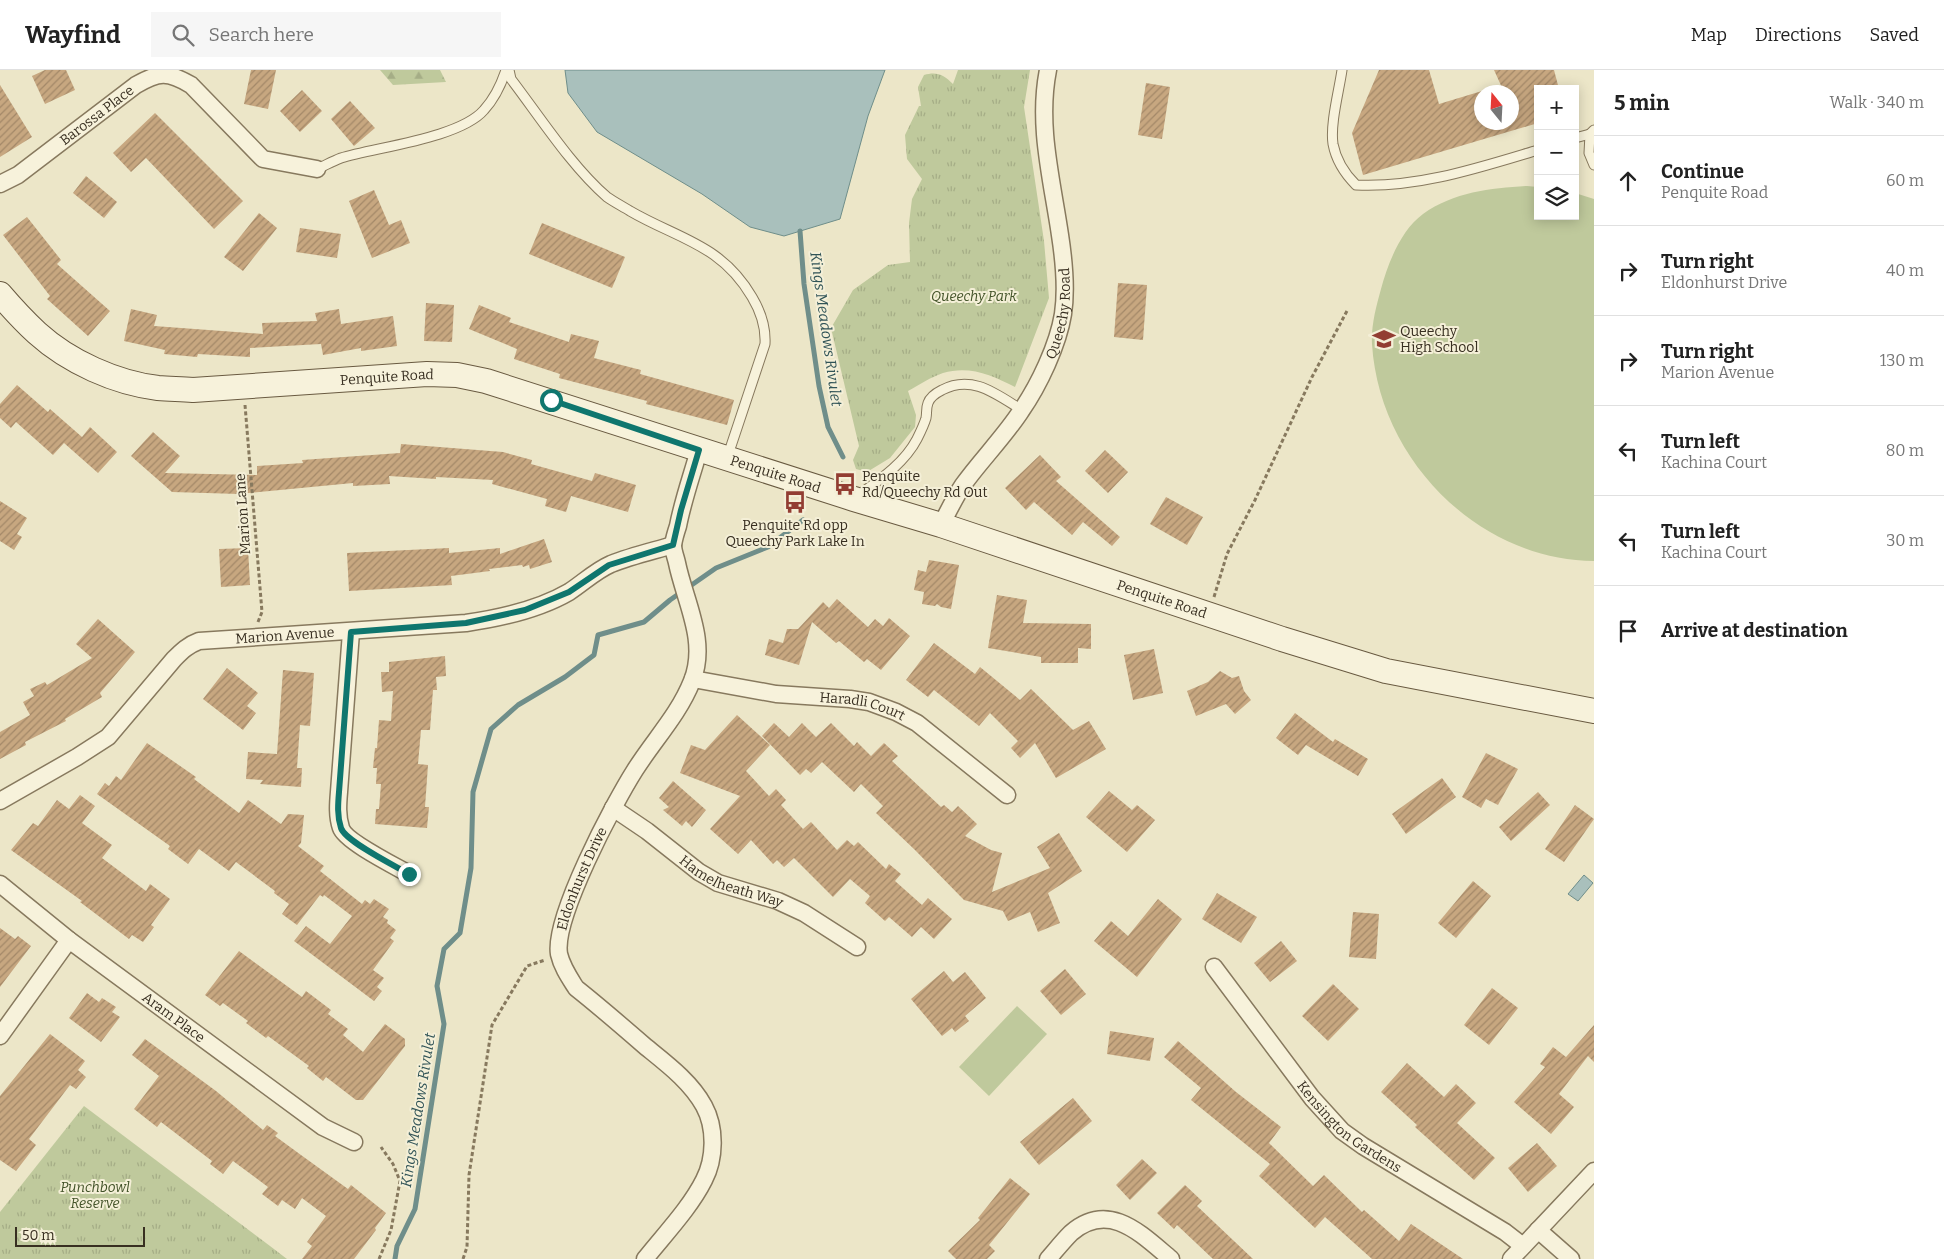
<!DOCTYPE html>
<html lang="en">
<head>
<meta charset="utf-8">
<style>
  :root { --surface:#fff; --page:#f6f6f6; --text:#222; --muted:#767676; --line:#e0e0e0 }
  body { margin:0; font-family:Bitter,serif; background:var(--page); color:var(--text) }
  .controls { position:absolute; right:15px; top:15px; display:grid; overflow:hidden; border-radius:0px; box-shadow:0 2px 12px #0003 }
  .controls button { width:45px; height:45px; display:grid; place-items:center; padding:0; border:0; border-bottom:1px solid var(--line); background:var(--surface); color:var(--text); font:25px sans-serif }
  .compass { position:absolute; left:1474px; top:15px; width:45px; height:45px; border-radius:50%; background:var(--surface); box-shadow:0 2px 12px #0003; rotate:342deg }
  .scale { position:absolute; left:15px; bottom:12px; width:130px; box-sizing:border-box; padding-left:5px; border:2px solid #382f21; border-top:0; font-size:14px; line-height:18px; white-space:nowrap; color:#382f21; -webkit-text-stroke:4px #f4efd7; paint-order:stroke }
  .stop { position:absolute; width:15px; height:15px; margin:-11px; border:4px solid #0f766e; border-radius:50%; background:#fff }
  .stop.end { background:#0f766e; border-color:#fff; box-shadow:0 1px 5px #0008 }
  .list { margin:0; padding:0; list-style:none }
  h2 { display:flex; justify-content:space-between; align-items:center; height:65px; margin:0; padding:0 20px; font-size:21px }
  h2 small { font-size:16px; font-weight:400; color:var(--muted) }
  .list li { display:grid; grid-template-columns:32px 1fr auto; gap:15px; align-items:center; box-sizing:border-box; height:90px; padding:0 20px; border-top:1px solid var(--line) }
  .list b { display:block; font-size:19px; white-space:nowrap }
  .list p { margin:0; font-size:16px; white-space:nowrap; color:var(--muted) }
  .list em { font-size:16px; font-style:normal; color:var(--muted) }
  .icon { flex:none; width:28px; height:28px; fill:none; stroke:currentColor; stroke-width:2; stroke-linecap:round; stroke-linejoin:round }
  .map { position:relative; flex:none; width:1594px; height:1189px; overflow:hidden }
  header { display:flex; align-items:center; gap:30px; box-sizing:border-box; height:70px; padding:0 25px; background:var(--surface); border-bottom:1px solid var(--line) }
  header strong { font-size:24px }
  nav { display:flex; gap:28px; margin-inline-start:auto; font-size:18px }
  .search { width:350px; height:45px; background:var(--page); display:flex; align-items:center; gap:12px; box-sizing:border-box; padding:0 18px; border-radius:0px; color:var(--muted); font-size:19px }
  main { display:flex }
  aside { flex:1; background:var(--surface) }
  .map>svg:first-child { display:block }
</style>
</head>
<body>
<header>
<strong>Wayfind</strong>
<div class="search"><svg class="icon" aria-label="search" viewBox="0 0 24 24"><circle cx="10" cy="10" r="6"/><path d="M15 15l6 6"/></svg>Search here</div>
<nav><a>Map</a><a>Directions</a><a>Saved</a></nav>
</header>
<main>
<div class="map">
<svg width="1594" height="1189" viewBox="0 0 1594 1189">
  <defs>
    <pattern id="forest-firs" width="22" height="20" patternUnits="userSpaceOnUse" patternTransform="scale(1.25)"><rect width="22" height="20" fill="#bfc99c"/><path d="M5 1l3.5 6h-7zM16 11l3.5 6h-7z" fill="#a5ad86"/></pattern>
    <pattern id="park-tufts" width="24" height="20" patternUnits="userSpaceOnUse" patternTransform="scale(1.25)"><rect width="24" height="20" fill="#bfc99c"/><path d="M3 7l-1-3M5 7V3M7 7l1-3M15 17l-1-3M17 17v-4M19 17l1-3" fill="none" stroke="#a5ad86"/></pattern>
    <pattern id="building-hatch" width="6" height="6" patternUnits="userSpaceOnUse" patternTransform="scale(1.25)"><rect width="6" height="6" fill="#c7a780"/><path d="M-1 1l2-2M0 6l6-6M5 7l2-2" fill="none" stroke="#a38868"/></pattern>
  </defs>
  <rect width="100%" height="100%" fill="#ece6c8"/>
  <path fill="url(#forest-firs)" d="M380,0H440L446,12L393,15Z"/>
  <g fill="url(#park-tufts)">
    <path d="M958,0H1030L1024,37L1044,171L1049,228L1015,317C992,305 969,295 943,303C931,307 919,315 908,321L916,345L915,357L890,388L867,402L856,399L853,390L859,376L831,258L853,220L888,195L910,192L909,153L912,129L922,109L907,89L905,65L919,36H921L918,17L924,5C937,1 944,5 953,14Z"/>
    <path d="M84,1036L270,1176L287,1189H0V1142Z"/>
  </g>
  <g fill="#bfc99c">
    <path d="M1527,116L1538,117V146H1575V123L1594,129V491C1478,490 1379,389 1372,274C1371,256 1376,237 1381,219C1388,193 1401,160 1423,144C1454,122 1491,118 1527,116Z"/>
    <path d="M1017,936L1047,964L989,1026L959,997Z"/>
  </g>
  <g fill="#a9c0bc" stroke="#6f8e8a">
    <path d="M565,0H885L868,46L840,149L784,166L750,157L702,124L597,62L568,23Z"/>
    <path d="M1584,805L1593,813L1578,831L1568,824Z"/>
  </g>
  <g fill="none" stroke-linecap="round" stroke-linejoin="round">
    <g stroke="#6f8e8a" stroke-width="5">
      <path d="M800,161L804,214L819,316L828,357L843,387"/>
      <path d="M395,1189L397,1176L415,1139L444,954L437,916L444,879L460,863L471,798L473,722L491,659L518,635L565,607L594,585L598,565L644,552L670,530L716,498L768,477L803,450"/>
    </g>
  </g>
  <g fill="url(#building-hatch)">
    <path d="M45,0H66L75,20L45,34L32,6Z"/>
    <path d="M251,0H276L268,39L244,34Z"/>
    <path d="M1379,0H1429L1439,34L1482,21V52H1512V22H1504L1494,0H1554L1559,19H1538V53L1363,105L1352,63Z"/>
    <path d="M1146,13L1170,17L1162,69L1138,65Z"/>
    <path d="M0,15L32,67L0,87Z"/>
    <path d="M302,20L322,41L300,62L280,41Z"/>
    <path d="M350,31L375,58L354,76L331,49Z"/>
    <path d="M155,43L243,131L214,159L146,88L131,102L113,83Z"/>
    <path d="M86,106L117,132L104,148L73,123Z"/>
    <path d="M374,120L389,155L401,150L410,173L372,188L349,131Z"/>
    <path d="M259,143L277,158L243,201L224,187Z"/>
    <path d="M27,147L61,190L57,194L110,241L88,266L47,229L50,226L3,165Z"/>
    <path d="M542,153L625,187L612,218L529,184Z"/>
    <path d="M300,158L341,164L337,188L296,182Z"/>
    <path d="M1118,213L1147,215L1143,270L1114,267Z"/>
    <path d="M426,233L454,235L452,272L424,271Z"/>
    <path d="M479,235L511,248L509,252L569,272L571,264L599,271L594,288L641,300L640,304L734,330L727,355L646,334L647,331L559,308L560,304L514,289L517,279L469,259Z"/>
    <path d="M131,239L157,245L154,256L263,264L262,253L317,251L315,243L339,239L341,254L393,246L397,276L361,281V278L323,285L321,274L250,278V287L198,284L197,287L164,284L165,280L124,271Z"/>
    <path d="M17,315L48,342L50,339L82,367L90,357L117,382L98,403L64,373L53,385L16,352L11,358L0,348V334Z"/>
    <path d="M153,362L180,386L165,403L257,405V396L303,393L302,390L400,383L401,374L503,382L532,390L531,394L592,411L595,403L636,415L628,442L571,426L566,442L545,436L547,429L492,414L493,410L436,407V409L389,406L390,414L353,416V413L239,424L172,422L131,386Z"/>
    <path d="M1105,380L1128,402L1108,423L1085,401Z"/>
    <path d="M1040,385L1061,407L1056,411L1120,467L1112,476L1083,452L1072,465L1034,432L1026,440L1005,418Z"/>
    <path d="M1166,427L1203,447L1187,475L1150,454Z"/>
    <path d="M0,431L27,448L17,464L22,467L14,480L0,471Z"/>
    <path d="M544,469L552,492L530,499L529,495L523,497L522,495L489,499L490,501L451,506L452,515L349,521L347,483L449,478V483L500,478V484Z"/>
    <path d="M248,478L250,515L221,517L219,479Z"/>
    <path d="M929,490L959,495L951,539L941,537L937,534L935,536L922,534L924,522L914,520L918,500L926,502Z"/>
    <path d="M997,525L1027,530L1023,553L1091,554V579L1078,578V593H1041V587L988,578Z"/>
    <path d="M837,529L868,557L875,549L883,556L889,548L910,566L881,600L867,589L864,592L839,571L836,573L812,552L799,595L765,585L769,569L783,573L787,559H798L823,532L829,538Z"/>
    <path d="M98,549L135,582L100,623L102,627L65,649L66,651L25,672L26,675L0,689V662L30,645L23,632L34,626L30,619L45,612L47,615L92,588L76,574Z"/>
    <path d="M934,573L975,604L980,597L1020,630L1031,619L1073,660L1089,651L1106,679L1056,708L1035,673L1020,688L1011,678L1018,671L990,643L979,656L934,620L928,627L906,610Z"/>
    <path d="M1154,579L1163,623L1133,630L1124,585Z"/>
    <path d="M445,586L446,606L436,607L437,620H433L430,660H421L418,694L428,695L425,737H429L427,758L375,754L376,739H379L381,714H376L377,698H373L375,678H377L379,650L391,651L393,621L382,622L381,602H389V592Z"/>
    <path d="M227,598L258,623L247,636L256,643L243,660L203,629Z"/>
    <path d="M283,600L314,603L310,656L300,655L297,698H302L301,717L260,714L263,710L246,709L248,682L277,684Z"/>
    <path d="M1220,601L1232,608L1239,606L1244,621L1251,630L1235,644L1226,634L1196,646L1187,621L1208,612Z"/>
    <path d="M1295,643L1333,672L1335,669L1368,689L1358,706L1306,675L1298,685L1276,668Z"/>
    <path d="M737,645L770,675L746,701L769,726L776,719L786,730L781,735L803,759L811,752L837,780L847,770L854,776L858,772L886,799L889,794L901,804L895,811L922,835L928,828L952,849L934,869L921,857L912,867L889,847L885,851L865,833L870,826L850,809L833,827L794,788L784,797L777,790L773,794L751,770L738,784L710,759L740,726L680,703L691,675L705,680Z"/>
    <path d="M774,653L789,667L802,653L816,667L831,653L854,676L857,672L871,686L884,673L898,686L892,691L941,737L944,735L952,742L958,736L977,754L965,766L991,780L1002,783L992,822L1050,798L1037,777L1059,763L1082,801L1048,823L1060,853L1038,862L1030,842L1008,851L1003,841L964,830L915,780L876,743L883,736L861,714L854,722L822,692L811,703L806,699L800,705L762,666Z"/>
    <path d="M147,673L196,707L194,709L239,743L248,730L281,754L288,744L304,745L301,773L298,776L324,796L320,801L362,834L365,830L370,834L374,829L389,839L383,847L388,850L387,853L396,860L390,868L394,871L373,900L384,908L377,917L382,921L374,931L294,871L306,856L330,874L352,846L324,825L323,827L320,825L297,855L282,844L289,834L274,823L275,821L236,792L229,801L199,779L188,794L168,779L170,776L97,724L105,713L109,716L116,706L121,710Z"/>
    <path d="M1486,683L1518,699L1498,735L1486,729L1481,738L1462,727Z"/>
    <path d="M1442,708L1456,727L1406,764L1392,744Z"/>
    <path d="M673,711L706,740L692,757L686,751L682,756L663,740L669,737L659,728Z"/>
    <path d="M1109,721L1132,740L1137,735L1155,750L1127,782L1086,747Z"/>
    <path d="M1538,722L1550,735L1511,771L1499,757Z"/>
    <path d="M80,725L95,736L82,753L112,775L102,788L146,821L150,814L170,829L151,855L154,857L143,872L132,865L129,869L80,832L82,831L11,780L33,753L38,756L57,730L69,739Z"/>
    <path d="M1575,735L1594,749L1564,792L1545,779Z"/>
    <path d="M1473,811L1491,826L1456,868L1438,853Z"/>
    <path d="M1217,823L1257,847L1241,873L1202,849Z"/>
    <path d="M1158,829L1182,849L1137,907L1094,871L1111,851L1128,866Z"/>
    <path d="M1353,842L1379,844L1376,889L1349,887Z"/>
    <path d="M0,858L15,869L18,866L31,876L0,917Z"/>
    <path d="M1281,871L1297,891L1270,912L1254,893Z"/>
    <path d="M239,881L302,927L306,921L331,940L328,944L348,959L343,965L363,982L385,954L405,969V976L363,1030H356L326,1007L323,1011L307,998L309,996L268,966L266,968L246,953L248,951L223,933L220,936L205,925Z"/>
    <path d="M1065,899L1086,924L1061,945L1040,921Z"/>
    <path d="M944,901L953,912L965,902L986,928L965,946L969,951L955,962L952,958L942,966L911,929Z"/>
    <path d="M1333,914L1359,939L1328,971L1302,946Z"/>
    <path d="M1492,918L1518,938L1489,975L1464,955Z"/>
    <path d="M87,923L99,932L102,928L116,937L112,942L120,947L101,972L69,948Z"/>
    <path d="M1594,955V992L1588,986L1559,1024L1574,1037L1551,1064L1514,1032L1545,997L1540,994L1553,977L1566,987Z"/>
    <path d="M1110,961L1154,968L1150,991L1107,984Z"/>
    <path d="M50,964L85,991L78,1000L86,1007L76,1019L70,1015L29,1069L36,1075L16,1101L0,1090V1026Z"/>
    <path d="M145,969L216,1021L263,1060L267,1055L278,1063L275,1066L301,1085L348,1119L351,1115L386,1143L375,1158L376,1160L354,1189H302L312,1176L307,1172L326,1146L302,1128L295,1139L282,1130L278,1136L262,1124L268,1117L233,1091L223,1104L210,1094L212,1091L161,1052L157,1057L134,1039L159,1006L132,985Z"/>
    <path d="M1178,971L1236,1022L1281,1057L1269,1073L1313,1116L1324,1105L1362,1142L1364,1140L1399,1171L1411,1154L1463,1189H1372L1325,1147L1315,1158L1259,1106L1270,1094L1191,1030L1201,1018L1164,987Z"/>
    <path d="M1407,993L1444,1027L1456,1014L1476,1033L1457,1053L1495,1088L1474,1110L1415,1057L1417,1055L1381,1022Z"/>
    <path d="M1073,1028L1092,1051L1039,1095L1020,1072Z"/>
    <path d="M1537,1073L1557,1096L1528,1122L1508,1098Z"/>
    <path d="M1142,1089L1157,1103L1130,1130L1116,1115Z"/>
    <path d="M1010,1108L1030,1124L989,1175L995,1181L987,1189H956L948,1181L980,1150L978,1148Z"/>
    <path d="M1185,1115L1202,1131L1197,1136L1253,1189H1213L1177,1155L1174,1159L1157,1143Z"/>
  </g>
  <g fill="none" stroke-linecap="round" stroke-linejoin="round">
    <defs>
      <g id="lane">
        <path d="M509,0L511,9C540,47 572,97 607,127C614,132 622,136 630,141C678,169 721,174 752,227C761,242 766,256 765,274L727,388"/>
        <path d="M1342,0C1339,21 1330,54 1333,74C1336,90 1345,104 1356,115C1418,118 1478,98 1538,80"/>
        <path d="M1594,60L1590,64L1589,83L1594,95"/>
        <path d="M1575,68L1590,64"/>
        <path d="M317,99C324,96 333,91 341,88C377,77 460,68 484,40C495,28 501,15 506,0"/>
        <path d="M856,427C878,411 904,394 917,369C920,363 924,355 926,348C927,343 926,338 928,333C930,327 936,323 942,320C972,304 996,324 1022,340"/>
      </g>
      <g id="street">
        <path id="s1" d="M0,114L18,105L136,15C159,2 167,1 191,15L263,89L317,99"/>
        <path id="s2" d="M941,455C948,442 955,427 963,415C981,390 1004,367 1021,341C1039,315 1058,275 1063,244C1067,218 1064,191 1060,165C1052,110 1037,55 1048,0"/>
        <path d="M351,562L339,722C338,734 337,746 341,758C345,771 395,796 409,804"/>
        <path id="s3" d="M693,609L776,624L850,629L869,632L896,642L917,653L1007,725"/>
        <path id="s4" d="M0,731L77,687L108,667L174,589C182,581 188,575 199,571L466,553C501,548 538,540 569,522C583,513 595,501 611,494C631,486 653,481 673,475"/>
        <path id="s5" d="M613,738L647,761L699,802L718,813L778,831L804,843L857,877"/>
        <path id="s6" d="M0,814L69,870L323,1057L354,1072"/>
        <path id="s7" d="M1214,897L1312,1028L1342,1061L1363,1076L1505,1162L1523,1176"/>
        <path d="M0,966L69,870"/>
        <path d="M1538,1160L1571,1189"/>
        <path id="s8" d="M645,1189C664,1165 690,1138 704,1110C715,1089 716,1058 704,1036C691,1012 667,994 646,977C623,957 600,937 576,918C569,907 562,897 559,884C553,848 614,733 635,700C654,670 679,644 692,611C708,571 685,532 677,493C676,488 673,481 673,475C674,469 676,462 678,456C683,430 692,405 699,380"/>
        <path d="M1048,1189C1055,1181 1063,1171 1071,1163C1109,1130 1141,1164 1171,1189"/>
        <path d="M1511,1189L1594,1101"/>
      </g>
      <g id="secondary">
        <path id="s9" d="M0,224C12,238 24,251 37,263C69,292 116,313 158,318C170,319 181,319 193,320L427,304L457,305L486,311L854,429L941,455L1282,569L1386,601L1594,641"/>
      </g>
    </defs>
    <use href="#lane" stroke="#87795e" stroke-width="11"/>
    <use href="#street" stroke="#87795e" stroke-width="19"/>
    <use href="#secondary" stroke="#695a41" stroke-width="26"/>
    <g stroke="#87795e" stroke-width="3" stroke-dasharray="4 2.5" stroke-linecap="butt">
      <path d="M245,335L262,542L258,552"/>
      <path d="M1214,527L1227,484L1255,430L1312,307L1348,239"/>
      <path d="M379,1189L391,1160L400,1111L393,1094L381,1077"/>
      <path d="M463,1189L467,1177L469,1105L492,955L527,896L545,890"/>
    </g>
    <use href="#lane" stroke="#f7f2db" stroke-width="9"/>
    <use href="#street" stroke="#f7f2db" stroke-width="16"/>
    <use href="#secondary" stroke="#f7f2db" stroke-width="24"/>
  </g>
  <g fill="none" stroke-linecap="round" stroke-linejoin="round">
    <path stroke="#0f766e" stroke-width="6" d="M409,804C395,796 345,771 341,758C337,746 338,734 339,722L351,562L466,553L525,540L569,522L609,495L673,475L681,440L699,380L551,330"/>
  </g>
  <defs>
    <symbol id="school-bare" viewBox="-9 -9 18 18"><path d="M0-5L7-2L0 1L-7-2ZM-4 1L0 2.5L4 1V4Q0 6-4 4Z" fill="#923d32" stroke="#f4efd7" stroke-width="2.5" paint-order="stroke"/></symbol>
    <symbol id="bus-bare" viewBox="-9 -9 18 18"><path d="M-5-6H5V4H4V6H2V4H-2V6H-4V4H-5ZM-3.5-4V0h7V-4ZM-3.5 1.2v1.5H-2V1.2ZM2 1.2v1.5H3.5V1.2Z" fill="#923d32" stroke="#f4efd7" stroke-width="2.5" paint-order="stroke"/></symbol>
  </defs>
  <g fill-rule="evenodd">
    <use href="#school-bare" x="1368" y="253" width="32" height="32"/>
    <use href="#bus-bare" x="829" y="398" width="32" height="32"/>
    <use href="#bus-bare" x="779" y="416" width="32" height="32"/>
  </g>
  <g text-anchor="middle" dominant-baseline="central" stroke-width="4" stroke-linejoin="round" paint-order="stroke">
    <g font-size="14" fill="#382f21" stroke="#f4efd7">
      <text stroke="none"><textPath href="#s1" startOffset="119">Barossa Place</textPath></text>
      <text stroke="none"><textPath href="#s2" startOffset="246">Queechy Road</textPath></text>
      <text stroke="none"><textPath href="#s9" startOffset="418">Penquite Road</textPath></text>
      <text stroke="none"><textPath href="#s9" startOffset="822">Penquite Road</textPath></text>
      <text transform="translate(243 444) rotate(-94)">Marion Lane</text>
      <text stroke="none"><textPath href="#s9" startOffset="1228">Penquite Road</textPath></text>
      <text stroke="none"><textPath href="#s4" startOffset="345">Marion Avenue</textPath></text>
      <text stroke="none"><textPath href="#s3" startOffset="172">Haradli Court</textPath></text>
      <text stroke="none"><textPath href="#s8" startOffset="468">Eldonhurst Drive</textPath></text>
      <text stroke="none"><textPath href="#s5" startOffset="141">Hamelheath Way</textPath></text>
      <text stroke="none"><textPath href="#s6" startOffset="219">Aram Place</textPath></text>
      <text stroke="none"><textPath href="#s7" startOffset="211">Kensington Gardens</textPath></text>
    </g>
    <g font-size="14" font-style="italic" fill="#435329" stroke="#f4efd7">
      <text x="974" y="226">Queechy Park</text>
      <text x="95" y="1117">Punchbowl<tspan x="95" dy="16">Reserve</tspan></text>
    </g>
    <g font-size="14" fill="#382f21" stroke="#f4efd7" text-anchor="start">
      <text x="1400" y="261">Queechy<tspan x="1400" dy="16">High School</tspan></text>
      <text x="862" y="406">Penquite<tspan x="862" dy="16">Rd/Queechy Rd Out</tspan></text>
      <text x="795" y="455" text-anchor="middle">Penquite Rd opp<tspan x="795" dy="16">Queechy Park Lake In</tspan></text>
    </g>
    <g font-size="15" font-style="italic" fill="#315457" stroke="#f4efd7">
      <text transform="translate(826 259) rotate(82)">Kings Meadows Rivulet</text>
      <text transform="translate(418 1040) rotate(-81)">Kings Meadows Rivulet</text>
    </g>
  </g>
</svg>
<div class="controls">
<button>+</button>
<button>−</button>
<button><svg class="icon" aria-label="layers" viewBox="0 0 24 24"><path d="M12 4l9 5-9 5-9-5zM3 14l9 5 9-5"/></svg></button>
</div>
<svg class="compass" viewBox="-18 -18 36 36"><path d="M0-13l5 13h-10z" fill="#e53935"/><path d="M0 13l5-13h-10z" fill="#767676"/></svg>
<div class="scale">50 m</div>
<div class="stop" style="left:551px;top:330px"></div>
<div class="stop end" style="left:409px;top:804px"></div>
</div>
<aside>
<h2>5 min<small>Walk · 340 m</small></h2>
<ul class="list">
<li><svg class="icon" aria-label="ahead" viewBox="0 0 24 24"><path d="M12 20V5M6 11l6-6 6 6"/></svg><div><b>Continue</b><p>Penquite Road</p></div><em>60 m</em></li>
<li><svg class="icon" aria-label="right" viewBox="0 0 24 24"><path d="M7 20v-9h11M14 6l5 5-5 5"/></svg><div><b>Turn right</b><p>Eldonhurst Drive</p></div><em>40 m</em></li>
<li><svg class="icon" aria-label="right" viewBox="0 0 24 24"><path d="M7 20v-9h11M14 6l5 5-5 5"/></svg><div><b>Turn right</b><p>Marion Avenue</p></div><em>130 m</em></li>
<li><svg class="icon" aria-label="left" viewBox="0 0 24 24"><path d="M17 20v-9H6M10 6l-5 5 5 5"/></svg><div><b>Turn left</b><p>Kachina Court</p></div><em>80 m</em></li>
<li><svg class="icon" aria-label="left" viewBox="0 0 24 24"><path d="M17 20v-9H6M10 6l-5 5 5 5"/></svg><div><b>Turn left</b><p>Kachina Court</p></div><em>30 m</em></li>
<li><svg class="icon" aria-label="arrive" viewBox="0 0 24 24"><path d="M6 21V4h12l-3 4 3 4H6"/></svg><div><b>Arrive at destination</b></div></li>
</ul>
</aside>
</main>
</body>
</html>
